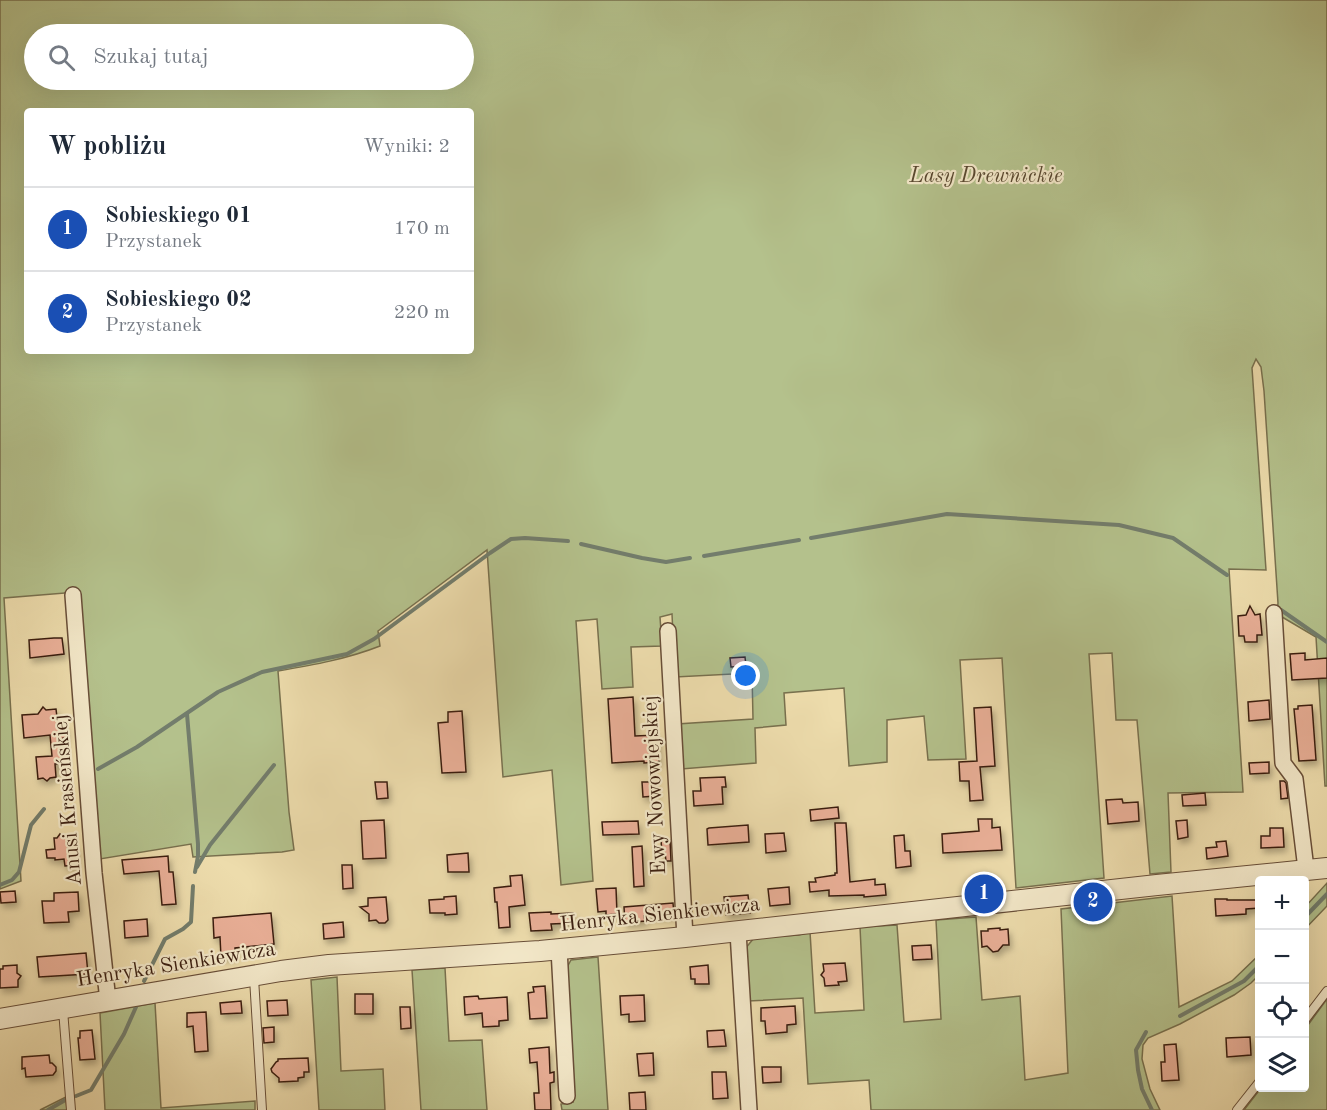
<!DOCTYPE html>
<html lang="pl">
<head>
<meta charset="utf-8">
<style>
  :root { --surface:#fff; --page:#f6f6f7; --text:#1f2937; --muted:#747a83; --line:#e0e1e3; --accent:#b45309 }
  body { margin:0; font-family:"Old Standard TT",serif; background:var(--page); color:var(--text) }
  .controls { position:absolute; right:18px; bottom:18px; display:grid; overflow:hidden; border-radius:6px; box-shadow:0 6px 24px #0002 }
  .controls button { width:54px; height:54px; display:grid; place-items:center; padding:0; border:0; border-bottom:2px solid var(--line); background:var(--surface); color:var(--text); font:30px sans-serif }
  .you { position:absolute; left:746px; top:676px; width:21px; height:21px; margin:-15px; border:4px solid #fff; border-radius:50%; background:#1a73e8; box-shadow:0 0 0 9px #1a73e833 }
  .badge { display:grid; place-items:center; width:39px; height:39px; border-radius:50%; background:var(--accent); color:#fff; font-size:20px; font-weight:700 }
  .pin { position:absolute; translate:-50% -50%; border:3px solid #fff; box-shadow:0 2px 6px #0006 }
  .list { margin:0; padding:0; list-style:none }
  h2 { display:flex; justify-content:space-between; align-items:center; height:78px; margin:0; padding:0 24px; font-size:26px }
  h2 small { font-size:20px; font-weight:400; color:var(--muted) }
  .list li { display:grid; grid-template-columns:39px 1fr auto; gap:18px; align-items:center; box-sizing:border-box; height:84px; padding:0 24px; border-top:2px solid var(--line) }
  .list b { display:block; font-size:22px; white-space:nowrap }
  .list p { margin:0; font-size:20px; white-space:nowrap; color:var(--muted) }
  .list em { font-size:20px; font-style:normal; color:var(--muted) }
  .icon { flex:none; width:33px; height:33px; fill:none; stroke:currentColor; stroke-width:2; stroke-linecap:round; stroke-linejoin:round }
  .map { position:relative; flex:none; width:1327px; height:1110px; overflow:hidden }
  .search { position:absolute; background:var(--surface); box-shadow:0 6px 24px #0002; left:24px; top:24px; width:450px; height:66px; display:flex; align-items:center; gap:15px; box-sizing:border-box; padding:0 21px; border-radius:33px; color:var(--muted); font-size:22px }
  .panel { position:absolute; background:var(--surface); box-shadow:0 6px 24px #0002; left:24px; top:108px; width:450px; height:246px; border-radius:6px }
  .map>svg:first-child { display:block }
</style>
</head>
<body>
<div class="map">
<svg width="1327" height="1110" viewBox="0 0 1327 1110">
  <defs>
    <filter id="shadow"><feDropShadow dx="2.5" dy="4.5" stdDeviation="3" flood-color="#0004"/></filter>
  </defs>
  <rect width="100%" height="100%" fill="#eddcac"/>
  <filter id="stains"><feTurbulence type="fractalNoise" baseFrequency=".00333" numOctaves="4"/><feColorMatrix values="0 0 0 0 .2 0 0 0 0 .09 0 0 0 0 .02 0 0 0 .5 -.17"/></filter>
  <radialGradient id="worn" r=".72"><stop offset=".6" stop-color="#630" stop-opacity="0"/><stop offset="1" stop-color="#630" stop-opacity=".3"/></radialGradient>
  <g fill="#b4c18c" stroke="#78704e" stroke-width="1.5" fill-rule="evenodd">
    <path d="M0,0H1327V786H1325L1316,637L1277,614L1278,603L1264,391L1261,367L1256,359L1252,368L1266,570L1229,569L1243,792L1168,793L1171,872L1150,874L1137,720H1116L1112,653L1089,654L1104,878L1016,888L1002,658L960,660L966,759L928,760L924,716L887,720V762L849,766L844,688L784,693L786,725L755,728L756,763L681,769L677,724L753,719L752,673L675,677L672,614L660,617L662,646L631,647L633,687L602,689L597,619L576,621L593,881L561,885L552,770L503,777L487,550L378,631L380,646C347,659 313,665 278,671L289,812L294,850L282,852L193,857L191,844L100,859L77,592L4,598L21,881L0,889ZM34,34H464V80H34ZM27,111H471V351H27Z"/>
    <path d="M1327,883V906L1305,929V907Z"/>
    <path d="M1172,896L1179,1007L1232,981L1259,955L1260,974L1251,983L1234,995L1180,1024L1148,1038L1143,1045L1142,1059L1150,1089L1160,1110H871L869,1080L808,1084L803,998L748,1001L744,950L754,938L799,935L810,932L815,1013L864,1010L860,927L897,925L904,1022L941,1019L936,920L976,917L982,1000L1020,996L1025,1080L1068,1073L1061,909Z"/>
    <path d="M598,957L608,1110H562L561,1104L573,1102L565,971L571,960Z"/>
    <path d="M445,968L449,1041L482,1040L487,1110H421L412,970Z"/>
    <path d="M337,977L341,1071L383,1069L385,1110H319L311,980Z"/>
    <path d="M1327,999V1110H1244L1261,1088H1304L1305,1029Z"/>
    <path d="M155,1003L161,1108L255,1101V1110H105L100,1013Z"/>
    <path d="M66,1097L67,1110H40Z"/>
  </g>
  <g fill="none" stroke-linecap="round" stroke-linejoin="round">
    <g stroke="#737d6c" stroke-width="4">
      <path d="M811,538L947,514L1119,525L1173,538L1227,575"/>
      <path d="M581,544L642,558L666,562L690,558"/>
      <path d="M704,556L799,540"/>
      <path d="M1281,610L1327,642"/>
      <path d="M187,714L198,844V856L195,872"/>
      <path d="M98,769L137,747L218,692L262,672L347,654L374,639L490,553L511,539L525,538L568,541"/>
      <path d="M197,867L210,845L274,765"/>
      <path d="M0,885L12,880L19,872L31,825L44,809"/>
      <path d="M1304,918L1327,894"/>
      <path d="M144,981L165,939L183,929L191,922L193,886"/>
      <path d="M1180,1016L1244,981L1260,965"/>
      <path d="M1146,1032L1136,1050L1138,1070L1142,1089L1152,1110"/>
      <path d="M76,1096L91,1090L124,1034L136,1007"/>
      <path d="M48,1110L67,1099"/>
    </g>
  </g>
  <g fill="#e9af97" stroke="#3b1f11" stroke-width="1.5" filter="url(#shadow)">
    <path d="M1250,606L1255,615L1260,614L1262,635H1257V642H1245L1244,636H1239L1238,616L1246,615Z"/>
    <path d="M54,638H62L64,654L30,658L29,640Z"/>
    <path d="M1305,653V660L1327,658V678L1292,680L1290,654Z"/>
    <path d="M745,657L746,666L731,667L730,658Z"/>
    <path d="M633,697L635,736L657,735L659,762L644,763V761L612,763L608,699Z"/>
    <path d="M1269,700L1270,719L1249,721L1248,702Z"/>
    <path d="M1312,705L1316,760L1299,761L1294,709H1298V706Z"/>
    <path d="M43,707L46,710L56,709L58,726L65,725L66,738H63L65,763L55,764L56,777L50,778L47,781L43,778L38,779L36,757L52,756L50,735L24,738L22,715L38,714Z"/>
    <path d="M991,707L995,766L980,767L983,800L970,801L969,781H960L959,762L977,761L974,708Z"/>
    <path d="M462,711L466,772L442,773L438,723L448,722V712Z"/>
    <path d="M1269,762V773L1250,774L1249,763Z"/>
    <path d="M725,777L726,787H722L723,804L694,806L693,791H701L700,778Z"/>
    <path d="M1280,781H1284L1286,783L1288,798L1281,799Z"/>
    <path d="M375,782H387L388,798L377,799Z"/>
    <path d="M642,782H654L655,796L643,797Z"/>
    <path d="M1205,793L1206,805L1183,806L1182,795Z"/>
    <path d="M1122,799L1123,803L1138,802L1139,821L1108,824L1106,800Z"/>
    <path d="M838,807L839,818L811,821L810,810Z"/>
    <path d="M978,819H992V828L1000,827L1002,850L943,853L942,834L979,831Z"/>
    <path d="M384,820L386,858L363,859L361,821Z"/>
    <path d="M1187,820L1188,837L1178,839L1176,821Z"/>
    <path d="M638,821L639,834L603,835L602,822Z"/>
    <path d="M835,823H846L850,882L875,879V885L885,884L886,895L864,897V895L829,896V890L810,892L809,882H816L815,878L835,875V873H837Z"/>
    <path d="M748,825L749,842L708,845L707,829L709,828Z"/>
    <path d="M1270,828H1283L1284,847L1261,848V836H1270Z"/>
    <path d="M784,833L786,851L766,853L765,834Z"/>
    <path d="M60,834L63,837H67L68,848L76,847V865L65,866L64,859L55,860V858H47L46,850L55,849L54,838H57Z"/>
    <path d="M904,835L905,851H910L911,866L896,868L894,836Z"/>
    <path d="M661,840H670L671,861H666L665,853H662Z"/>
    <path d="M1226,841L1228,856L1207,859L1206,848L1217,847L1216,842Z"/>
    <path d="M642,846L644,886L634,887L632,847Z"/>
    <path d="M468,853L469,872H448L447,855Z"/>
    <path d="M168,856L169,872H173L176,904L162,905L159,871L124,874L122,860Z"/>
    <path d="M342,865H352L353,888L343,889Z"/>
    <path d="M522,875L525,905L509,907L510,927L499,928L497,902H495L494,888L511,886L510,876Z"/>
    <path d="M789,887L790,904L770,906L768,889Z"/>
    <path d="M616,888L617,914L606,915V911L598,912L596,889Z"/>
    <path d="M15,891L16,902L1,903L0,892Z"/>
    <path d="M78,892L79,911L68,912L69,922L44,923L42,901H54V893Z"/>
    <path d="M748,895L750,913L726,915L724,897Z"/>
    <path d="M456,896L457,914L445,915V913H430L429,900L444,899V897Z"/>
    <path d="M386,897L388,920L385,923H379L376,920L369,921V914L360,907L368,906V898Z"/>
    <path d="M1215,899H1227V900H1260V908L1246,909V914L1216,916Z"/>
    <path d="M673,903L674,915L644,916L645,921L625,923L624,907Z"/>
    <path d="M551,912V914L573,913L574,923L551,924L552,930L531,931L529,913Z"/>
    <path d="M271,913L274,944L235,948V956L221,957L220,937L214,938L213,918Z"/>
    <path d="M147,919L148,936L125,938L124,921Z"/>
    <path d="M343,922L344,937L324,939L323,924Z"/>
    <path d="M1000,928V930L1008,929L1009,945H1003L998,951L993,952L987,946L982,947L981,931H988V929Z"/>
    <path d="M931,945L932,959L913,960L912,946Z"/>
    <path d="M86,953L88,974L39,977L37,957Z"/>
    <path d="M845,963L847,981L838,982L839,985L825,986L824,978L821,975L824,971L823,964Z"/>
    <path d="M17,965V973L21,976L18,980V987L0,988V969H3V966Z"/>
    <path d="M708,965L709,984H695V979H691L690,967Z"/>
    <path d="M545,986L547,1018L530,1019L528,993L534,992L533,987Z"/>
    <rect x="355" y="994" width="18" height="20"/>
    <path d="M644,995L645,1021L629,1022V1014L621,1015L620,996Z"/>
    <path d="M478,996L479,999L507,997L508,1020L499,1021V1026L483,1027L482,1013L465,1015L464,997Z"/>
    <path d="M287,1000L288,1015L268,1016L267,1001Z"/>
    <path d="M241,1001L242,1013L221,1014L220,1003Z"/>
    <path d="M795,1006L796,1024L787,1025V1032L766,1034L765,1021H761V1008Z"/>
    <path d="M400,1007H410L411,1028L401,1029Z"/>
    <path d="M206,1012L208,1051L195,1052L193,1026L187,1027V1013Z"/>
    <path d="M274,1027V1042L264,1043L263,1028Z"/>
    <path d="M92,1030L95,1059L80,1060L78,1038H80V1031Z"/>
    <path d="M724,1030L726,1046L708,1047L707,1031Z"/>
    <path d="M1250,1037L1251,1055L1227,1057L1226,1038Z"/>
    <path d="M1176,1044L1179,1080L1162,1081L1161,1062H1165L1164,1045Z"/>
    <path d="M549,1047L550,1073L554,1072V1082L550,1083L551,1110H535L534,1093H539L537,1062L530,1063L529,1049Z"/>
    <path d="M653,1053L654,1075L639,1076L637,1054Z"/>
    <path d="M49,1055L50,1063H52L56,1067V1071L53,1075L26,1077L25,1068L22,1069V1057Z"/>
    <path d="M308,1058L309,1072H304V1077L298,1078V1081L279,1082V1078L272,1072L271,1069L276,1062L278,1061V1059Z"/>
    <path d="M762,1067H781V1082L763,1083Z"/>
    <path d="M712,1072H726L728,1098L713,1099Z"/>
    <path d="M645,1092L646,1110H630L629,1093Z"/>
  </g>
  <g fill="none" stroke-linecap="round" stroke-linejoin="round">
    <defs>
      <g id="service">
        <path d="M254,978L262,1110"/>
        <path d="M63,1010L71,1110"/>
        <path d="M1304,1021L1327,991"/>
        <path d="M1237,1110L1260,1081"/>
      </g>
      <g id="minor">
        <path d="M73,595L94,873L108,1001"/>
        <path d="M1274,613L1283,763L1295,779L1306,869"/>
        <path d="M668,631L685,937"/>
        <path d="M738,932L749,1110"/>
        <path d="M559,949L567,1096"/>
      </g>
      <path id="tertiary" d="M0,1019L281,971L329,965L540,951L685,937L1157,885L1327,868"/>
    </defs>
    <use href="#service" stroke="#684e38" stroke-width="10"/>
    <use href="#minor" stroke="#684e38" stroke-width="18"/>
    <use href="#tertiary" stroke="#684e38" stroke-width="22"/>
    <use href="#service" stroke="#f3e8c9" stroke-width="8"/>
    <use href="#minor" stroke="#f3e8c9" stroke-width="15"/>
    <use href="#tertiary" stroke="#f3e8c9" stroke-width="20"/>
  </g>
  <g text-anchor="middle" dominant-baseline="central" stroke-width="4.5" stroke-linejoin="round" paint-order="stroke">
    <g font-size="21" font-style="italic" fill="#594830" stroke="#f3e8c9">
      <text x="986" y="176">Lasy Drewnickie</text>
    </g>
    <g font-size="21" fill="#3b1f11" stroke="#f3e8c9">
      <text transform="translate(655 785) rotate(-93)">Ewy Nowowiejskiej</text>
      <text transform="translate(68 800) rotate(-95)">Anusi Krasieńskiej</text>
      <text transform="translate(660 915) rotate(-6)">Henryka Sienkiewicza</text>
      <text transform="translate(176 965) rotate(-9)">Henryka Sienkiewicza</text>
    </g>
  </g>
  <rect width="100%" height="100%" filter="url(#stains)"/>
  <rect width="100%" height="100%" fill="url(#worn)"/>
</svg>
<div class="controls">
<button>+</button>
<button>−</button>
<button><svg class="icon" aria-label="locate" viewBox="0 0 24 24"><circle cx="12" cy="12" r="6"/><path d="M12 2v4M12 18v4M2 12h4M18 12h4"/></svg></button>
<button><svg class="icon" aria-label="layers" viewBox="0 0 24 24"><path d="M12 4l9 5-9 5-9-5zM3 14l9 5 9-5"/></svg></button>
</div>
<div class="you"></div>
<div class="pin badge" style="left:984px;top:894px;background:#1a4fb4">1</div>
<div class="pin badge" style="left:1093px;top:902px;background:#1a4fb4">2</div>
<div class="search"><svg class="icon" aria-label="search" viewBox="0 0 24 24"><circle cx="10" cy="10" r="6"/><path d="M15 15l6 6"/></svg>Szukaj tutaj</div>
<section class="panel">
<h2>W pobliżu<small>Wyniki: 2</small></h2>
<ul class="list">
<li><span class="badge" style="background:#1a4fb4">1</span><div><b>Sobieskiego 01</b><p>Przystanek</p></div><em>170 m</em></li>
<li><span class="badge" style="background:#1a4fb4">2</span><div><b>Sobieskiego 02</b><p>Przystanek</p></div><em>220 m</em></li>
</ul>
</section>
</div>
</body>
</html>
